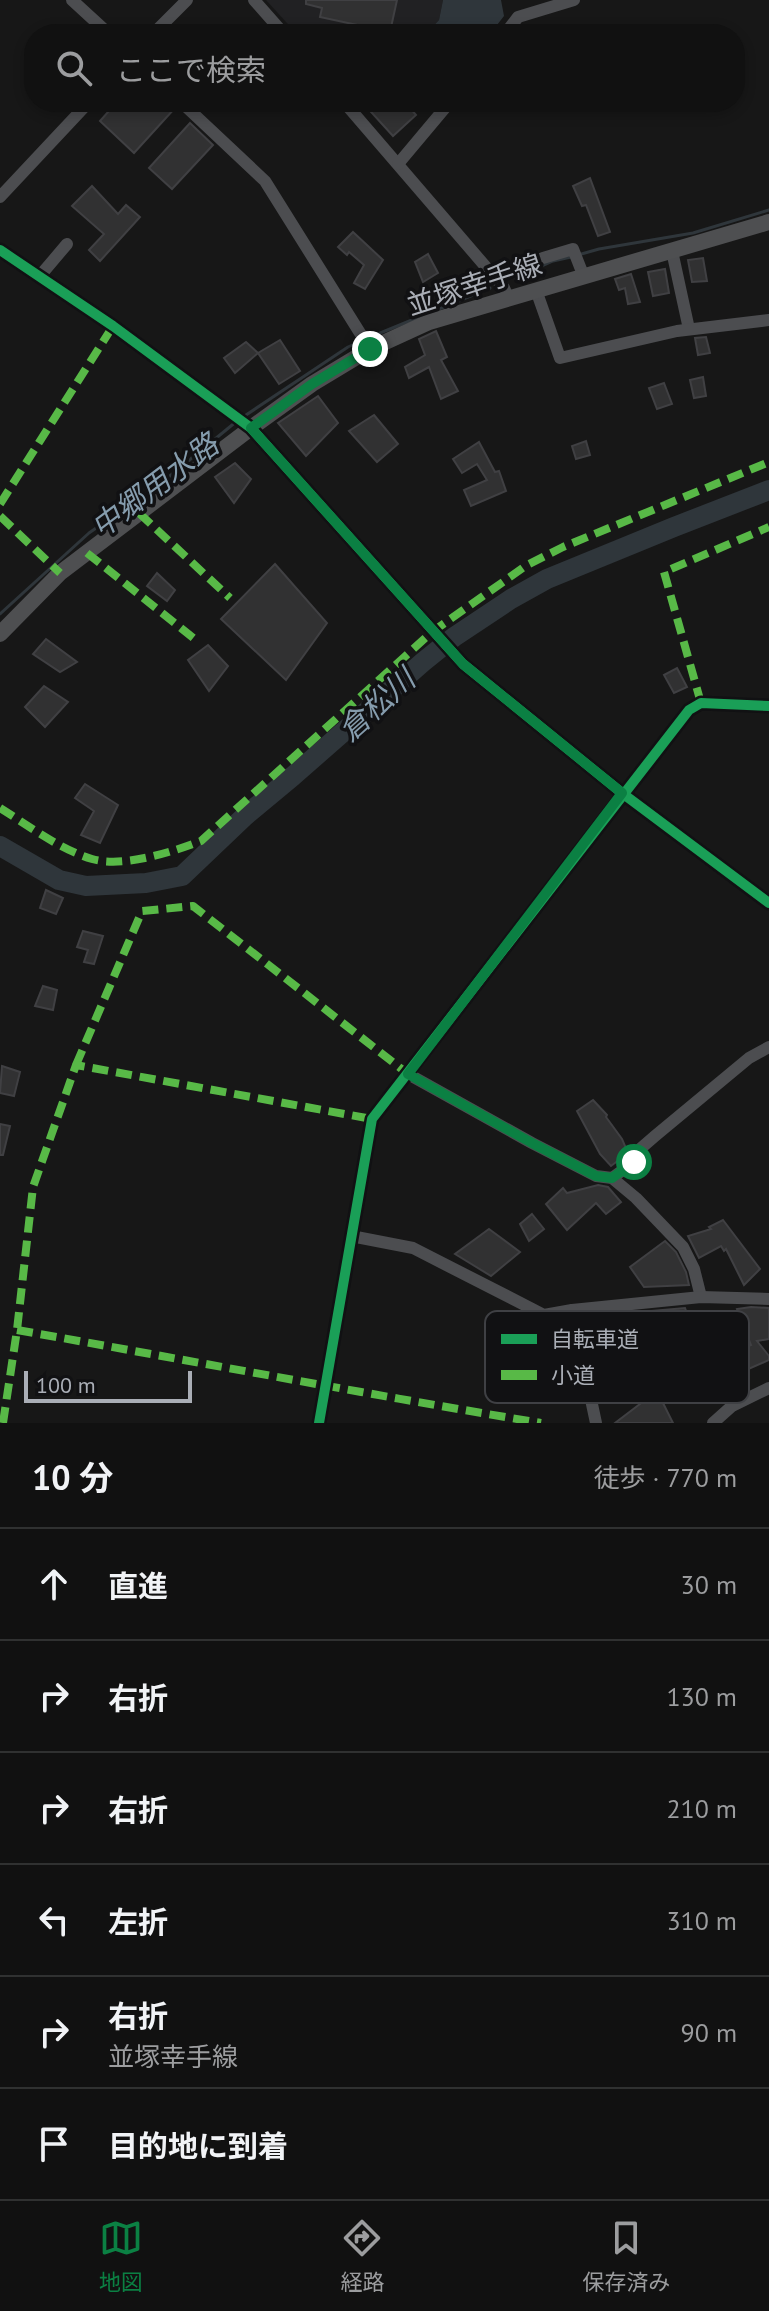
<!DOCTYPE html>
<html lang="ja">
<head>
<meta charset="utf-8">
<style>
  :root { --surface:#111; --page:#1a1a1a; --text:#f1f3f6; --muted:#9c9d9f; --line:#303131; --accent:#0b8043 }
  body { margin:0; font-family:"PT Sans","Noto Sans JP",sans-serif; background:var(--page); color:var(--text) }
  .scale { position:absolute; left:24px; bottom:20px; width:168px; box-sizing:border-box; padding-left:8px; border:4px solid #aaaeb6; border-top:0; font-size:22px; line-height:28px; white-space:nowrap; color:#aaaeb6; -webkit-text-stroke:6px #111113; paint-order:stroke }
  .stop { position:absolute; width:24px; height:24px; margin:-18px; border:6px solid #0b8043; border-radius:50%; background:#fff }
  .stop.end { background:#0b8043; border-color:#fff; box-shadow:0 2px 8px #0008 }
  .list { margin:0; padding:0; list-style:none }
  h2 { display:flex; justify-content:space-between; align-items:center; height:104px; margin:0; padding:0 32px; font-size:34px }
  h2 small { font-size:26px; font-weight:400; color:var(--muted) }
  .list li { display:grid; grid-template-columns:52px 1fr auto; gap:24px; align-items:center; box-sizing:border-box; height:112px; padding:0 32px; border-top:2px solid var(--line) }
  .list b { display:block; font-size:30px; white-space:nowrap }
  .list p { margin:0; font-size:26px; white-space:nowrap; color:var(--muted) }
  .list em { font-size:26px; font-style:normal; color:var(--muted) }
  .icon { flex:none; width:44px; height:44px; fill:none; stroke:currentColor; stroke-width:2; stroke-linecap:round; stroke-linejoin:round }
  .map { position:relative; flex:none; width:769px; height:1423px; overflow:hidden }
  .search { position:absolute; background:var(--surface); box-shadow:0 4px 12px #0003; left:24px; right:24px; top:24px; height:88px; display:flex; align-items:center; gap:20px; box-sizing:border-box; padding:0 28px; border-radius:32px; color:var(--muted); font-size:30px }
  .sheet { height:776px; background:var(--surface) }
  nav { display:flex; justify-content:space-around; align-items:center; box-sizing:border-box; height:112px; border-top:2px solid var(--line); background:var(--surface); font-size:22px; color:var(--muted) }
  nav a { display:grid; justify-items:center; gap:4px }
  nav .on { color:var(--accent) }
  .map>svg:first-child { display:block }
</style>
</head>
<body>
<div class="map">
<svg width="769" height="1423" viewBox="0 0 769 1423">
  <rect width="100%" height="100%" fill="#171717"/>
  <path fill="#212123" d="M266,0H443L439,20L426,34H297Z"/>
  <path fill="#2f363b" d="M443,0H501L504,16L490,34H426L439,20Z"/>
  <g fill="none" stroke-linecap="round" stroke-linejoin="round">
    <g stroke="#2f363b" stroke-width="3">
      <path d="M578,255L599,249L693,233L769,210"/>
      <path d="M515,278L553,261L571,257"/>
      <path d="M368,338L490,288"/>
      <path d="M243,417L348,347L361,341"/>
      <path d="M0,614L89,533L165,480L237,421"/>
    </g>
    <path stroke="#2f363b" stroke-width="20" d="M0,846L59,880L86,886L146,883L182,876L245,816L293,776L423,662L454,637L511,599L547,579L674,527L769,490"/>
  </g>
  <g fill="#313132" stroke="#404043" stroke-width="2">
    <path d="M306,0H397L390,32L320,17L322,8L306,4Z"/>
    <path d="M117,102H169L175,108L134,153L100,121Z"/>
    <path d="M362,102H405L416,115L393,136Z"/>
    <path d="M190,123L213,145L172,189L149,168Z"/>
    <path d="M590,178L610,232L598,236L586,205L582,206L573,186Z"/>
    <path d="M92,186L118,214L126,205L140,217L100,261L89,250L104,234L72,206Z"/>
    <path d="M353,232L383,260L365,289L354,283L364,265L349,252L347,255L338,247Z"/>
    <path d="M428,254L438,273L423,282L415,262Z"/>
    <path d="M703,258L707,281L692,282L688,260Z"/>
    <path d="M665,269L669,293L653,296L648,272Z"/>
    <path d="M631,274L640,302L628,304L625,288L619,290L615,279Z"/>
    <path d="M436,331L447,357L441,360L458,391L441,399L429,367L409,378L405,367L425,355L419,339Z"/>
    <path d="M706,337L710,353L698,355L695,338Z"/>
    <path d="M280,340L300,371L279,384L258,353Z"/>
    <path d="M246,342L258,353L235,373L224,358Z"/>
    <path d="M703,377L706,396L694,398L690,380Z"/>
    <path d="M664,383L672,404L657,409L649,388Z"/>
    <path d="M318,396L338,423L306,456L278,423Z"/>
    <path d="M374,415L398,444L377,462L349,431Z"/>
    <path d="M586,441L590,455L576,459L572,446Z"/>
    <path d="M479,442L495,472L499,471L506,491L471,506L464,490L487,480L477,464L462,473L453,459Z"/>
    <path d="M235,463L251,479L234,503L215,477Z"/>
    <path d="M275,564L327,623L286,680L221,619Z"/>
    <path d="M157,573L175,590L167,601L147,586Z"/>
    <path d="M46,639L77,662L60,672L33,654Z"/>
    <path d="M208,645L228,666L209,691L188,660Z"/>
    <path d="M677,668L687,687L674,693L664,675Z"/>
    <path d="M44,686L68,702L45,727L25,707Z"/>
    <path d="M85,784L118,805L100,843L81,835L94,811L75,798Z"/>
    <path d="M46,890L63,898L56,914L40,908Z"/>
    <path d="M83,931L103,936L94,964L84,962L88,950L77,947Z"/>
    <path d="M43,986L57,990L53,1010L35,1006Z"/>
    <path d="M2,1066L20,1072L14,1096L0,1093Z"/>
    <path d="M593,1100L607,1115L606,1117L622,1139L628,1153L611,1166L600,1154L577,1111Z"/>
    <path d="M0,1124L10,1126L3,1155H0Z"/>
    <path d="M598,1185L608,1187L621,1202L606,1214L596,1203L567,1230L546,1204L563,1188L567,1193Z"/>
    <path d="M532,1214L544,1229L529,1241L520,1224Z"/>
    <path d="M723,1220L760,1269L744,1285L726,1249L724,1251L721,1246L699,1258L688,1236L711,1229L709,1227Z"/>
    <path d="M489,1229L520,1252L491,1276L455,1254Z"/>
    <path d="M665,1241L676,1252L686,1272L689,1285L644,1287L630,1267Z"/>
    <path d="M751,1307L769,1308V1339L757,1341L769,1356V1360L744,1371L734,1350L751,1345L737,1309Z"/>
    <path d="M685,1308L691,1325L632,1332L629,1313Z"/>
    <path d="M657,1391L673,1423H615Z"/>
  </g>
  <g fill="none" stroke-linecap="round" stroke-linejoin="round">
    <g stroke="#4c4d50" stroke-width="12">
      <path d="M72,0L109,34"/>
      <path d="M254,0L284,34"/>
      <path d="M153,34L187,0"/>
      <path d="M505,34L518,17L574,0"/>
      <path d="M181,102L265,181L370,349"/>
      <path d="M344,102L504,288L508,297"/>
      <path d="M398,164L450,102"/>
      <path d="M0,197L89,102"/>
      <path d="M0,250L113,326L251,428L463,664L622,793L769,903"/>
      <path d="M672,251L689,329"/>
      <path d="M39,277L67,244"/>
      <path d="M496,278L543,258L573,249L584,277"/>
      <path d="M536,290L560,358L677,331L769,320"/>
      <path d="M408,1074L532,1143L596,1176L612,1178L636,1198L683,1247L694,1269L701,1297"/>
      <path d="M612,1178L634,1162L640,1149L655,1136L749,1058L769,1047"/>
      <path d="M351,1236L413,1248L544,1315L572,1310L701,1297L769,1299"/>
      <path d="M572,1310L596,1423"/>
      <path d="M319,1423L372,1119L689,710L701,703L769,706"/>
      <path d="M713,1423L732,1406L769,1388"/>
    </g>
    <path stroke="#4e4f51" stroke-width="16" d="M0,634L60,573L251,428L312,384L370,349L429,322L769,222"/>
    <g stroke="#58b947" stroke-width="8" stroke-dasharray="16 8" stroke-linecap="butt">
      <path d="M0,504L113,326"/>
      <path d="M139,513L230,598"/>
      <path d="M0,516L60,573"/>
      <path d="M87,553L197,641"/>
      <path d="M701,703L664,572L769,527"/>
      <path d="M0,808C29,826 59,849 92,859C123,868 172,852 201,841L432,632L527,565L563,547L769,462"/>
      <path d="M76,1065L142,911L193,906L408,1074"/>
      <path d="M17,1330C192,1361 366,1394 541,1423"/>
      <path d="M3,1423L17,1330L33,1187L76,1065L372,1119"/>
    </g>
    <defs>
      <g id="cycleway">
        <path d="M0,250L113,326L251,428L463,664L622,793L769,903"/>
        <path d="M319,1423L372,1119L689,710L701,703L769,706"/>
      </g>
    </defs>
    <use href="#cycleway" stroke="#111113" stroke-width="15"/>
    <use href="#cycleway" stroke="#1a9f57" stroke-width="10"/>
  </g>
  <g fill="none" stroke-linecap="round" stroke-linejoin="round">
    <path stroke="#0b8043" stroke-width="10" d="M370,349L312,384L251,428L463,664L622,793L408,1074L532,1143L596,1176L612,1178L634,1162"/>
  </g>
  <g text-anchor="middle" dominant-baseline="central" stroke-width="7" stroke-linejoin="round" paint-order="stroke">
    <g font-size="28" fill="#aaaeb6" stroke="#111113">
      <text transform="translate(474 284) rotate(-18)">並塚幸手線</text>
    </g>
    <g font-size="30" font-style="italic" fill="#859cad" stroke="#111113">
      <text transform="translate(154 485) rotate(-37)">中郷用水路</text>
      <text transform="translate(376 704) rotate(-42)">倉松川</text>
    </g>
  </g>
  <rect x="485" y="1311" width="264" height="92" rx="12" fill="#111113" stroke="#3f4044" stroke-width="2"/>
  <rect x="501" y="1334" width="36" height="10" fill="#1a9f57"/>
  <rect x="501" y="1370" width="36" height="10" fill="#58b947"/>
  <g font-size="22" fill="#aaaeb6">
    <text x="551" y="1347">自転車道</text>
    <text x="551" y="1383">小道</text>
  </g>
</svg>
<div class="scale">100 m</div>
<div class="stop" style="left:634px;top:1162px"></div>
<div class="stop end" style="left:370px;top:349px"></div>
<div class="search"><svg class="icon" aria-label="search" viewBox="0 0 24 24"><circle cx="10" cy="10" r="6"/><path d="M15 15l6 6"/></svg>ここで検索</div>
</div>
<section class="sheet">
<h2>10 分<small>徒歩 · 770 m</small></h2>
<ul class="list">
<li><svg class="icon" aria-label="ahead" viewBox="0 0 24 24"><path d="M12 20V5M6 11l6-6 6 6"/></svg><div><b>直進</b></div><em>30 m</em></li>
<li><svg class="icon" aria-label="right" viewBox="0 0 24 24"><path d="M7 20v-9h11M14 6l5 5-5 5"/></svg><div><b>右折</b></div><em>130 m</em></li>
<li><svg class="icon" aria-label="right" viewBox="0 0 24 24"><path d="M7 20v-9h11M14 6l5 5-5 5"/></svg><div><b>右折</b></div><em>210 m</em></li>
<li><svg class="icon" aria-label="left" viewBox="0 0 24 24"><path d="M17 20v-9H6M10 6l-5 5 5 5"/></svg><div><b>左折</b></div><em>310 m</em></li>
<li><svg class="icon" aria-label="right" viewBox="0 0 24 24"><path d="M7 20v-9h11M14 6l5 5-5 5"/></svg><div><b>右折</b><p>並塚幸手線</p></div><em>90 m</em></li>
<li><svg class="icon" aria-label="arrive" viewBox="0 0 24 24"><path d="M6 21V4h12l-3 4 3 4H6"/></svg><div><b>目的地に到着</b></div></li>
</ul>
</section>
<nav>
<a class="on"><svg class="icon" aria-label="map" viewBox="0 0 24 24"><path d="M3 6l6-2 6 2 6-2v14l-6 2-6-2-6 2zM9 4v14M15 6v14"/></svg>地図</a>
<a><svg class="icon" aria-label="directions" viewBox="0 0 24 24"><path d="M12 3l9 9-9 9-9-9zM9 14v-3h6M13 9l2 2-2 2"/></svg>経路</a>
<a><svg class="icon" aria-label="saved" viewBox="0 0 24 24"><path d="M7 4h10v16l-5-4-5 4z"/></svg>保存済み</a>
</nav>
</body>
</html>
